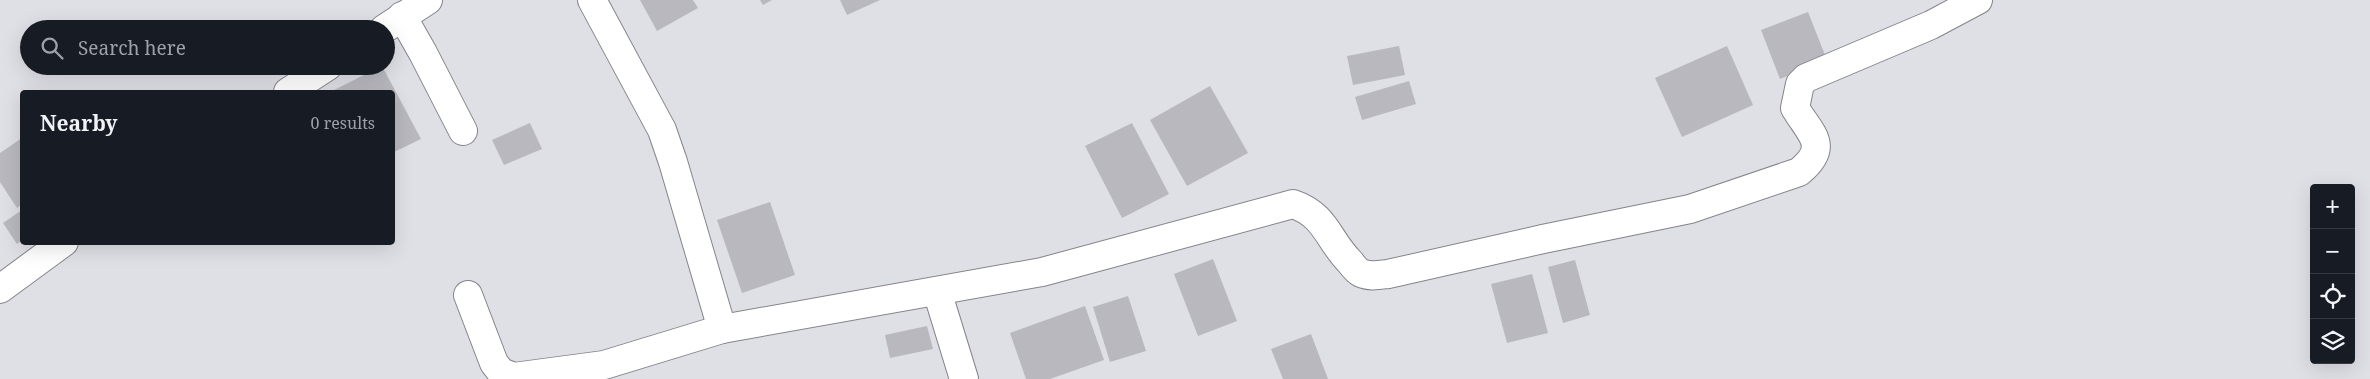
<!DOCTYPE html>
<html lang="en">
<head>
<meta charset="utf-8">
<style>
  :root { --surface:#171b24; --page:#20242c; --text:#f1f3f6; --muted:#9ea1a6; --line:#363941 }
  body { margin:0; font-family:"Noto Serif",serif; background:var(--page); color:var(--text) }
  .controls { position:absolute; right:15px; bottom:15px; display:grid; overflow:hidden; border-radius:5px; box-shadow:0 5px 20px #0002 }
  .controls button { width:45px; height:45px; display:grid; place-items:center; padding:0; border:0; border-bottom:1px solid var(--line); background:var(--surface); color:var(--text); font:25px sans-serif }
  .list { margin:0; padding:0; list-style:none }
  h2 { display:flex; justify-content:space-between; align-items:center; height:65px; margin:0; padding:0 20px; font-size:21px }
  h2 small { font-size:16px; font-weight:400; color:var(--muted) }
  .icon { flex:none; width:28px; height:28px; fill:none; stroke:currentColor; stroke-width:2; stroke-linecap:round; stroke-linejoin:round }
  .map { position:relative; flex:none; width:2370px; height:379px; overflow:hidden }
  .search { position:absolute; background:var(--surface); box-shadow:0 5px 20px #0002; left:20px; top:20px; width:375px; height:55px; display:flex; align-items:center; gap:12px; box-sizing:border-box; padding:0 18px; border-radius:28px; color:var(--muted); font-size:19px }
  .panel { position:absolute; background:var(--surface); box-shadow:0 5px 20px #0002; left:20px; top:90px; width:375px; height:155px; border-radius:5px }
  .map>svg:first-child { display:block }
</style>
</head>
<body>
<div class="map">
<svg width="2370" height="379" viewBox="0 0 2370 379">
  <rect width="100%" height="100%" fill="#dfdfe6"/>
  <g fill="#b9b8bf">
    <path d="M640,0H693L698,8L657,31Z"/>
    <path d="M760,0H772L763,5Z"/>
    <path d="M840,0H880L847,15Z"/>
    <path d="M1808,12L1827,60L1780,79L1761,30Z"/>
    <path d="M1399,46L1405,75L1353,85L1347,56Z"/>
    <path d="M1727,46L1753,105L1682,137L1655,78Z"/>
    <path d="M382,66L421,139L392,153V92H330Z"/>
    <path d="M1409,81L1416,104L1362,120L1355,97Z"/>
    <path d="M1210,86L1248,153L1187,186L1150,120Z"/>
    <path d="M530,123L542,149L504,165L492,140Z"/>
    <path d="M1132,123L1169,194L1122,218L1085,146Z"/>
    <path d="M22,138V204L17,208L0,182V153Z"/>
    <path d="M770,202L795,275L742,293L717,220Z"/>
    <path d="M22,210V240L17,244L3,223Z"/>
    <path d="M1213,259L1237,321L1198,336L1174,274Z"/>
    <path d="M1575,260L1590,315L1563,323L1548,267Z"/>
    <path d="M1532,274L1548,333L1507,343L1491,284Z"/>
    <path d="M1128,296L1146,351L1110,362L1093,307Z"/>
    <path d="M1085,306L1104,360L1050,379H1026L1010,333Z"/>
    <path d="M927,326L933,349L890,358L885,335Z"/>
    <path d="M1311,334L1328,379H1283L1271,349Z"/>
  </g>
  <g fill="none" stroke-linecap="round" stroke-linejoin="round">
    <defs>
      <g id="minor">
        <path d="M592,0L662,130L673,162L722,329"/>
        <path d="M402,16L423,53L463,131"/>
        <path d="M384,29L428,0"/>
        <path d="M288,92L328,66"/>
        <path d="M0,289L64,242"/>
        <path d="M937,291L964,379"/>
        <path d="M468,295L494,363L501,372L514,377L604,365L722,329L1042,272L1293,204C1326,215 1328,240 1350,262C1353,266 1357,271 1361,273C1370,277 1379,275 1388,274L1543,239L1690,209L1799,172C1830,146 1812,136 1795,108L1800,84L1806,78L1931,25L1978,0"/>
      </g>
    </defs>
    <use href="#minor" stroke="#85848b" stroke-width="30"/>
    <use href="#minor" stroke="#fff" stroke-width="28"/>
  </g>
</svg>
<div class="controls">
<button>+</button>
<button>−</button>
<button><svg class="icon" aria-label="locate" viewBox="0 0 24 24"><circle cx="12" cy="12" r="6"/><path d="M12 2v4M12 18v4M2 12h4M18 12h4"/></svg></button>
<button><svg class="icon" aria-label="layers" viewBox="0 0 24 24"><path d="M12 4l9 5-9 5-9-5zM3 14l9 5 9-5"/></svg></button>
</div>
<div class="search"><svg class="icon" aria-label="search" viewBox="0 0 24 24"><circle cx="10" cy="10" r="6"/><path d="M15 15l6 6"/></svg>Search here</div>
<section class="panel">
<h2>Nearby<small>0 results</small></h2>
<ul class="list">
</ul>
</section>
</div>
</body>
</html>
